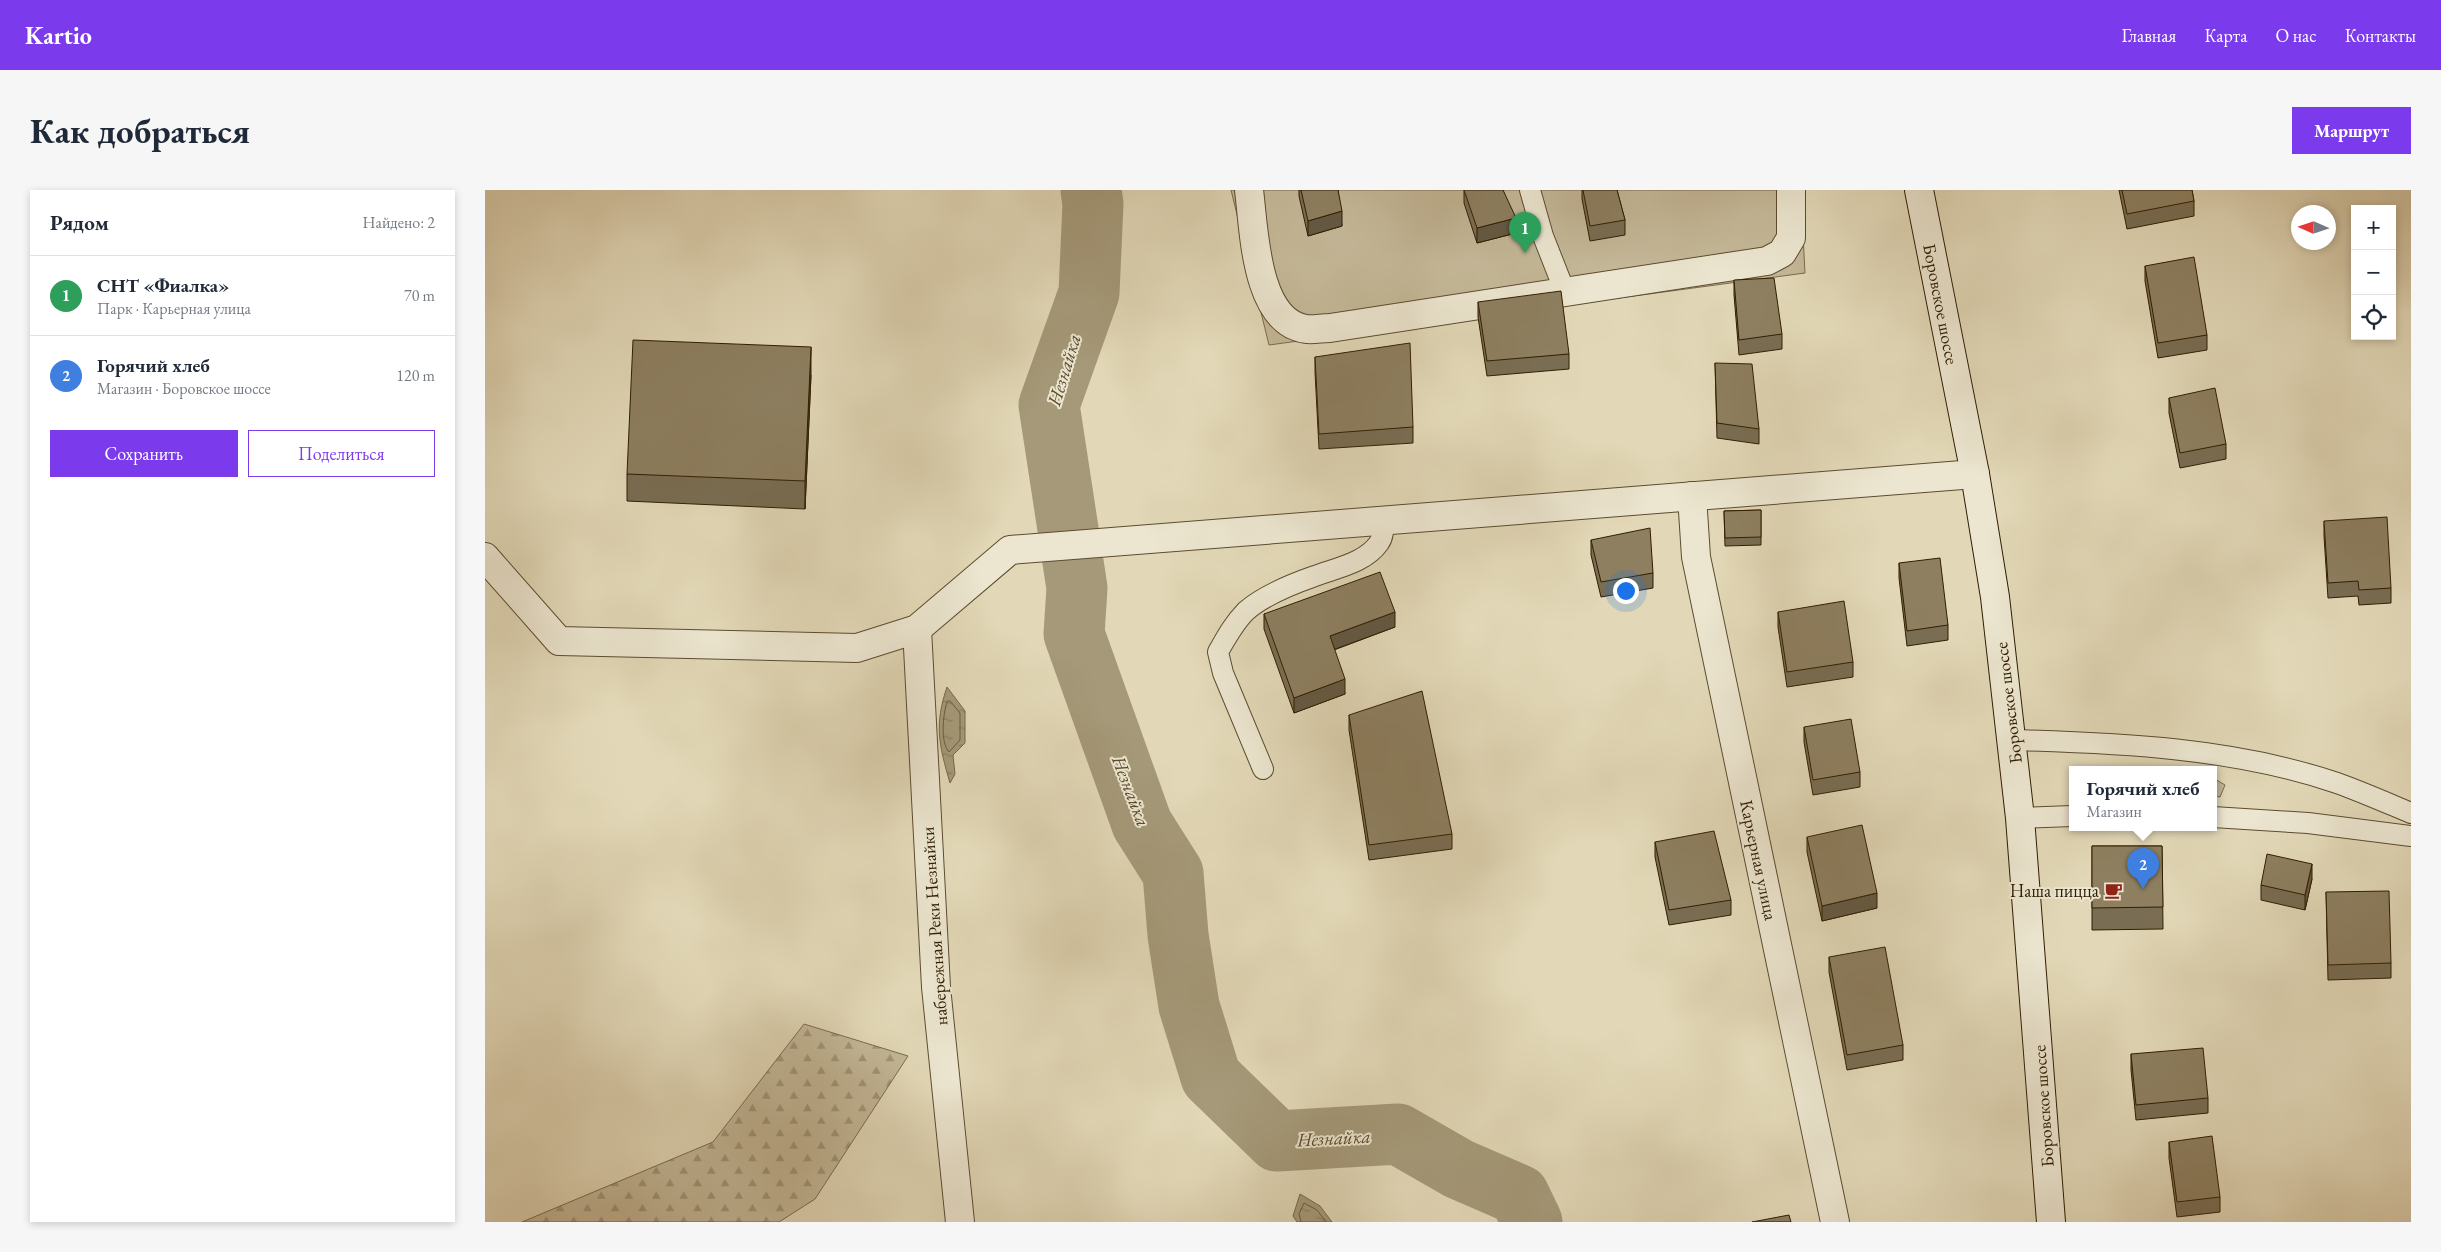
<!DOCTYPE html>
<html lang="ru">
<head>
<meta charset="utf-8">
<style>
  :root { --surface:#fff; --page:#f6f6f7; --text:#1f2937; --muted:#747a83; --line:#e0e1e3; --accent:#7c3aed }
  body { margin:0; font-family:"EB Garamond",serif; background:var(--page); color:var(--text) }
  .controls { position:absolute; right:15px; top:15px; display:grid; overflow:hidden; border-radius:0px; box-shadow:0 2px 8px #0003 }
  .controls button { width:45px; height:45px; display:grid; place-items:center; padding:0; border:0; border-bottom:1px solid var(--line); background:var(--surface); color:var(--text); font:25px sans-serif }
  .compass { position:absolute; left:1806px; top:15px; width:45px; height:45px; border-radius:50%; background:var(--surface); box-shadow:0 2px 8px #0003; rotate:273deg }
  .you { position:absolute; left:1140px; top:400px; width:18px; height:18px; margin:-12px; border:4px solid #fff; border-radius:50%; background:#1a73e8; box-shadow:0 0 0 8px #1a73e833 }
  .badge { display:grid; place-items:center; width:32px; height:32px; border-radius:50%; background:var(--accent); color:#fff; font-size:16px; font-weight:700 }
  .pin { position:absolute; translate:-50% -41px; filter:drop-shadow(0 1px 2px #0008) }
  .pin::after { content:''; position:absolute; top:26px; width:18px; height:15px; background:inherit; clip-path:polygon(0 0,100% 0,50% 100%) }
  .popup { position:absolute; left:1584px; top:576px; width:148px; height:65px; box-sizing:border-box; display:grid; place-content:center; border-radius:0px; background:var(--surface); filter:drop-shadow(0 1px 4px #0005); font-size:16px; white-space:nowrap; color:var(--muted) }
  .popup b { font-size:19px; color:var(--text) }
  .popup::after { content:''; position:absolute; left:50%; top:100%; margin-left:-10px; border:10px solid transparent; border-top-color:var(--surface) }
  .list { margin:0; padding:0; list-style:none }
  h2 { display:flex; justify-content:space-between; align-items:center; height:65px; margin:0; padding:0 20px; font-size:21px }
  h2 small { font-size:16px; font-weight:400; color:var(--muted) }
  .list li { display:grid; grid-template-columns:32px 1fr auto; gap:15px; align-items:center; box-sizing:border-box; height:80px; padding:0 20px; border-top:1px solid var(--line) }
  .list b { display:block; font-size:19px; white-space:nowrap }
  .list p { margin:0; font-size:16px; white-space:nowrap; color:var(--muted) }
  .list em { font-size:16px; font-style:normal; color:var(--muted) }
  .actions { display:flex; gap:10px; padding:15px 20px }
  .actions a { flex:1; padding:11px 0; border:1px solid var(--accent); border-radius:0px; text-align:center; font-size:18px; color:var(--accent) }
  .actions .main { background:var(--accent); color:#fff }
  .icon { flex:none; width:28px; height:28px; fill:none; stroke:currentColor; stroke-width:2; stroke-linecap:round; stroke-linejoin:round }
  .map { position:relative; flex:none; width:1926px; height:1032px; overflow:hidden; border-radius:0px }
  header { display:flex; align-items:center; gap:30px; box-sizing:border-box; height:70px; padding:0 25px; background:var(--accent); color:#fff }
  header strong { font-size:24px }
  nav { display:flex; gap:28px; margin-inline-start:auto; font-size:18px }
  .intro { display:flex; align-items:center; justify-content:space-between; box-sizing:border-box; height:120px; padding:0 30px }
  h1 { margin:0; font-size:35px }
  .button { padding:12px 22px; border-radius:0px; background:var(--accent); color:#fff; font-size:18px; font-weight:700 }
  main { display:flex; gap:30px; padding:0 30px }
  aside { flex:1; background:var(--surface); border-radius:0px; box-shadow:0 2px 8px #0003 }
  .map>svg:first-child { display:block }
</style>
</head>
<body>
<header>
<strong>Kartio</strong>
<nav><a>Главная</a><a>Карта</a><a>О нас</a><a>Контакты</a></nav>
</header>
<div class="intro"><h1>Как добраться</h1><a class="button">Маршрут</a></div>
<main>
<aside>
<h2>Рядом<small>Найдено: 2</small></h2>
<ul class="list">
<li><span class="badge" style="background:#2e9e5b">1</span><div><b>СНТ «Фиалка»</b><p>Парк · Карьерная улица</p></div><em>70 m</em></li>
<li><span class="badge" style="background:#3f7fe0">2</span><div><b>Горячий хлеб</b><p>Магазин · Боровское шоссе</p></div><em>120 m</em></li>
</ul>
<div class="actions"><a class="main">Сохранить</a><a>Поделиться</a></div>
</aside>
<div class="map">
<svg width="1926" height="1032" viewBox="0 0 1926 1032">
  <defs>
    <pattern id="forest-firs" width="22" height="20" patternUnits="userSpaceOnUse" patternTransform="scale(1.25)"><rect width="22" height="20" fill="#c4b898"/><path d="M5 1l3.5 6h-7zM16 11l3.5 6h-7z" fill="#a0957a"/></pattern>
    <pattern id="water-ripples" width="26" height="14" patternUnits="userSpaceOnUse" patternTransform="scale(1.25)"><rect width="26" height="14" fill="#a59979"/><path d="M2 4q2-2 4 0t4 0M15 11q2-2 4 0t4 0" fill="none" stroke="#877c61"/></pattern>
  </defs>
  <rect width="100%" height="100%" fill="#e2d8b7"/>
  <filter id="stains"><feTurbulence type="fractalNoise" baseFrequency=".004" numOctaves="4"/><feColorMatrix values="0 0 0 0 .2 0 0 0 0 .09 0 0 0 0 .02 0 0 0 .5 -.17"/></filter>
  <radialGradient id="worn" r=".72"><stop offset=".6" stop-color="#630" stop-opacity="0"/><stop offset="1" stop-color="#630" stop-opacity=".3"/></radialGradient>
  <path fill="#c4b898" stroke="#7a6b4d" d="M746,0H1312L1317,25L1320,83L784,155Z"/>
  <g fill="url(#forest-firs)" stroke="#7a6b4d">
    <path d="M1672,577L1694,580H1630V578Z"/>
    <path d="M1728,588L1740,595L1735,607L1728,606Z"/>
    <path d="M319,834L423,866L330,1009L294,1032H37L228,952Z"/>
  </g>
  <g fill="url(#water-ripples)" stroke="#766849">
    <path d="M462,497L480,521V553L468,565L470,584L465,593C454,555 449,535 462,497Z"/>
    <path d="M815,1004L835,1016L847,1032H812L808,1026Z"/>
  </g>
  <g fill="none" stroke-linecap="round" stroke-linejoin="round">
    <g stroke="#6a5c3e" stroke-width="1">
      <path d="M465,511L475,523V550L464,562C455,552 458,524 462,512Z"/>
      <path d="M816,1032L814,1024L819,1013L832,1020L841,1032"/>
    </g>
    <path stroke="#a59979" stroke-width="61" d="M606,0L608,14L604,103L564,215L592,398L589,444L657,634L688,683L693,745L704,816L726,887L792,951L913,944L974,979L1034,1005L1047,1032"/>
    <defs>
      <g id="lane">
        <path d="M1045,0L1058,46L1080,102"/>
        <path d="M1528,550C1636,553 1749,558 1852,593C1877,602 1902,613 1926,623"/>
        <path d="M778,579L738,483L733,462C741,448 749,433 761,421C779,405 807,394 830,386C851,378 880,373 894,353C899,346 898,339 898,331"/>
        <path d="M1728,627L1823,633L1926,646"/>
        <path d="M1535,628L1588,626"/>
      </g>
      <g id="street">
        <path d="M764,0C769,38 770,132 821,139C828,140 837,138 845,138L1282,71L1297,63L1306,48V0"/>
        <path d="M1207,306L1211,367L1350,1032"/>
        <path d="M0,367L74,451L372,458L432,439L525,360L1490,284"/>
        <path d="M432,439L451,797L475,1032"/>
      </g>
      <path id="secondary" d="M1434,0L1490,284L1510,407L1535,628L1566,1032"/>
    </defs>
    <use href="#lane" stroke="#5c4c2f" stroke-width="22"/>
    <use href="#street" stroke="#5c4c2f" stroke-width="30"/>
    <use href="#secondary" stroke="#301e02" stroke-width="30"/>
    <use href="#lane" stroke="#ece6d0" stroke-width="20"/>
    <use href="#street" stroke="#ece6d0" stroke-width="28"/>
    <use href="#secondary" stroke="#ece6d0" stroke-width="28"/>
  </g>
  <g fill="#796d53" stroke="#301e02">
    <path d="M814,0H853L857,36L823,46L814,6Z"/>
    <path d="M979,0H1018L1031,43L992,53L979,13Z"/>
    <path d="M1097,0H1132L1140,30V45L1105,51L1097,9Z"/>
    <path d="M1634,0H1707L1709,11V26L1642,39Z"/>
    <path d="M1660,76L1722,145V160L1673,168L1660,91Z"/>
    <path d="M1249,90L1297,144V159L1254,165L1249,105Z"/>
    <path d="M993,112L1084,164V179L1002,186L993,127Z"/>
    <path d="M830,167L928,237V253L834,259L830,182Z"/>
    <path d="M1230,173L1274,239V254L1232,248Z"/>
    <path d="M326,185L320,319L142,311V284Z"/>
    <path d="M1684,208L1741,254V269L1695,278L1684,223Z"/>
    <path d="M1276,320V355L1240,356L1239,321Z"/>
    <path d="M1839,331L1906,398V413L1874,415L1873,406L1843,408L1839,346Z"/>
    <path d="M1106,350L1168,383V398L1116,407L1106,365Z"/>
    <path d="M1414,373L1463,435V450L1422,456L1414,388Z"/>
    <path d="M1293,422L1368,472V487L1302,497L1293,437Z"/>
    <path d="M779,424L910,437L849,460L860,504L809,523L779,439Z"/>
    <path d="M864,525L967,644V659L884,670L864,540Z"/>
    <path d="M1319,537L1375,582V597L1328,605L1319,552Z"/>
    <path d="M1322,647L1392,718L1337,731L1322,662Z"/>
    <path d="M1170,652L1246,710V725L1184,735L1170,667Z"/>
    <path d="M1607,656H1677L1678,739L1607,740Z"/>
    <path d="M1827,689L1820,720L1776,710V695Z"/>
    <path d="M1841,702L1906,773V788L1843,790Z"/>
    <path d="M1344,767L1418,855V870L1362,880L1344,782Z"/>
    <path d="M1646,864L1723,908V923L1651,930L1646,880Z"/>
    <path d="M1684,952L1735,1007V1022L1692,1027L1684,968Z"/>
  </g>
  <g fill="#635943" stroke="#301e02">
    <path d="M857,21V36L823,46V31Z"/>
    <path d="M1031,28V43L992,53V38Z"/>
    <path d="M326,157V185L320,319V291Z"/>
    <path d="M910,422V437L845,461V446Z"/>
    <path d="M860,489V504L809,523V508Z"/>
    <path d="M1827,674V689L1820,720V705Z"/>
    <path d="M1392,703V718L1337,731V716Z"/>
  </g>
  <g fill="#8d7f60" stroke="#301e02">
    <path d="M816,0H853L857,21L823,31Z"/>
    <path d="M979,0H1018L1031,28L992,38Z"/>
    <path d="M1098,0H1132L1140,30L1105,36Z"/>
    <path d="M1637,0H1707L1709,11L1642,24Z"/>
    <path d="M1709,67L1722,145L1673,153L1660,76Z"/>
    <path d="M1289,88L1297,144L1254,150L1249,90Z"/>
    <path d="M1076,101L1084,164L1002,171L993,112Z"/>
    <path d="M148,150L326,157L320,291L142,284Z"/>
    <path d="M925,153L928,237L834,244L830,167Z"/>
    <path d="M1230,173L1267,174L1274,239L1232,233Z"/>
    <path d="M1730,198L1741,254L1695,263L1684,208Z"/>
    <path d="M1276,320V347L1240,348L1239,321Z"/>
    <path d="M1902,327L1906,398L1874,400L1873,391L1843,393L1839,331Z"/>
    <path d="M1165,338L1168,383L1116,392L1106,350Z"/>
    <path d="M1455,368L1463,435L1422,441L1414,373Z"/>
    <path d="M895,382L910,422L845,446L860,489L809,508L779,424Z"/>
    <path d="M1359,411L1368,472L1302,482L1293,422Z"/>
    <path d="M937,501L967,644L884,655L864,525Z"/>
    <path d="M1366,529L1375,582L1328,590L1319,537Z"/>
    <path d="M1377,635L1392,703L1337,716L1322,647Z"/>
    <path d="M1229,641L1246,710L1184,720L1170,652Z"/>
    <path d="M1607,656H1677L1678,717L1607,718Z"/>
    <path d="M1782,664L1827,674L1820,705L1776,695Z"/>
    <path d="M1904,701L1906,773L1843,775L1841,702Z"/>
    <path d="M1400,757L1418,855L1362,865L1344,767Z"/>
    <path d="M1718,858L1723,908L1651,915L1646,864Z"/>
    <path d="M1727,946L1735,1007L1692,1012L1684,952Z"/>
    <path d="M1304,1025L1306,1032H1267Z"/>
  </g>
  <defs>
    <symbol id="cafe-bare" viewBox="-9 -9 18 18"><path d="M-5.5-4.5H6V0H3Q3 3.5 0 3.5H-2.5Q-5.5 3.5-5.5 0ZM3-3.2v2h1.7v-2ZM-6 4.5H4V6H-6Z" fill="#8f2418" stroke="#ece6d0" stroke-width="2.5" paint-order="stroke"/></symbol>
  </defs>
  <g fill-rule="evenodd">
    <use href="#cafe-bare" x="1616" y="688" width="25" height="25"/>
  </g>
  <g text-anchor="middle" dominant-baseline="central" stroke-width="4" stroke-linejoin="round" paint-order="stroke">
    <g font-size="18" fill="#301e02" stroke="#ece6d0">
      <text transform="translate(1456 114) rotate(79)">Боровское шоссе</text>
      <text transform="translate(1523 513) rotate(-97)">Боровское шоссе</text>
      <text transform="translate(1274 670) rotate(78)">Карьерная улица</text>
      <text transform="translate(449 736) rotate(-94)">набережная Реки Незнайки</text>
      <text transform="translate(1558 916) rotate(-94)">Боровское шоссе</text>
    </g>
    <g font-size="18" fill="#301e02" stroke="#ece6d0" text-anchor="end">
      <text x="1614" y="700">Наша пицца</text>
    </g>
    <g font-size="19" font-style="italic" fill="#59492c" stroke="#ece6d0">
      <text transform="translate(579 180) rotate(-73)">Незнайка</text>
      <text transform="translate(646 601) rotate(69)">Незнайка</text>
      <text transform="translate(849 948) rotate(-3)">Незнайка</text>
    </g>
  </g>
  <rect width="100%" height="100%" filter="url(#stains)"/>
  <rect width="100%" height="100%" fill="url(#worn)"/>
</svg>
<div class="controls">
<button>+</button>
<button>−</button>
<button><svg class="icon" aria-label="locate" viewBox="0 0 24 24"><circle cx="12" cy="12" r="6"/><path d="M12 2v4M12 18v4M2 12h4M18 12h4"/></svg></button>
</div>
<svg class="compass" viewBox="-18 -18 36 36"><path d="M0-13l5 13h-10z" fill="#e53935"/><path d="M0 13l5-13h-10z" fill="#747a83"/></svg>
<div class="you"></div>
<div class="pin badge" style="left:1040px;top:63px;background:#2e9e5b">1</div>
<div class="pin badge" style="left:1658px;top:699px;background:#3f7fe0">2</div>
<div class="popup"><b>Горячий хлеб</b>Магазин</div>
</div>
</main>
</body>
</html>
